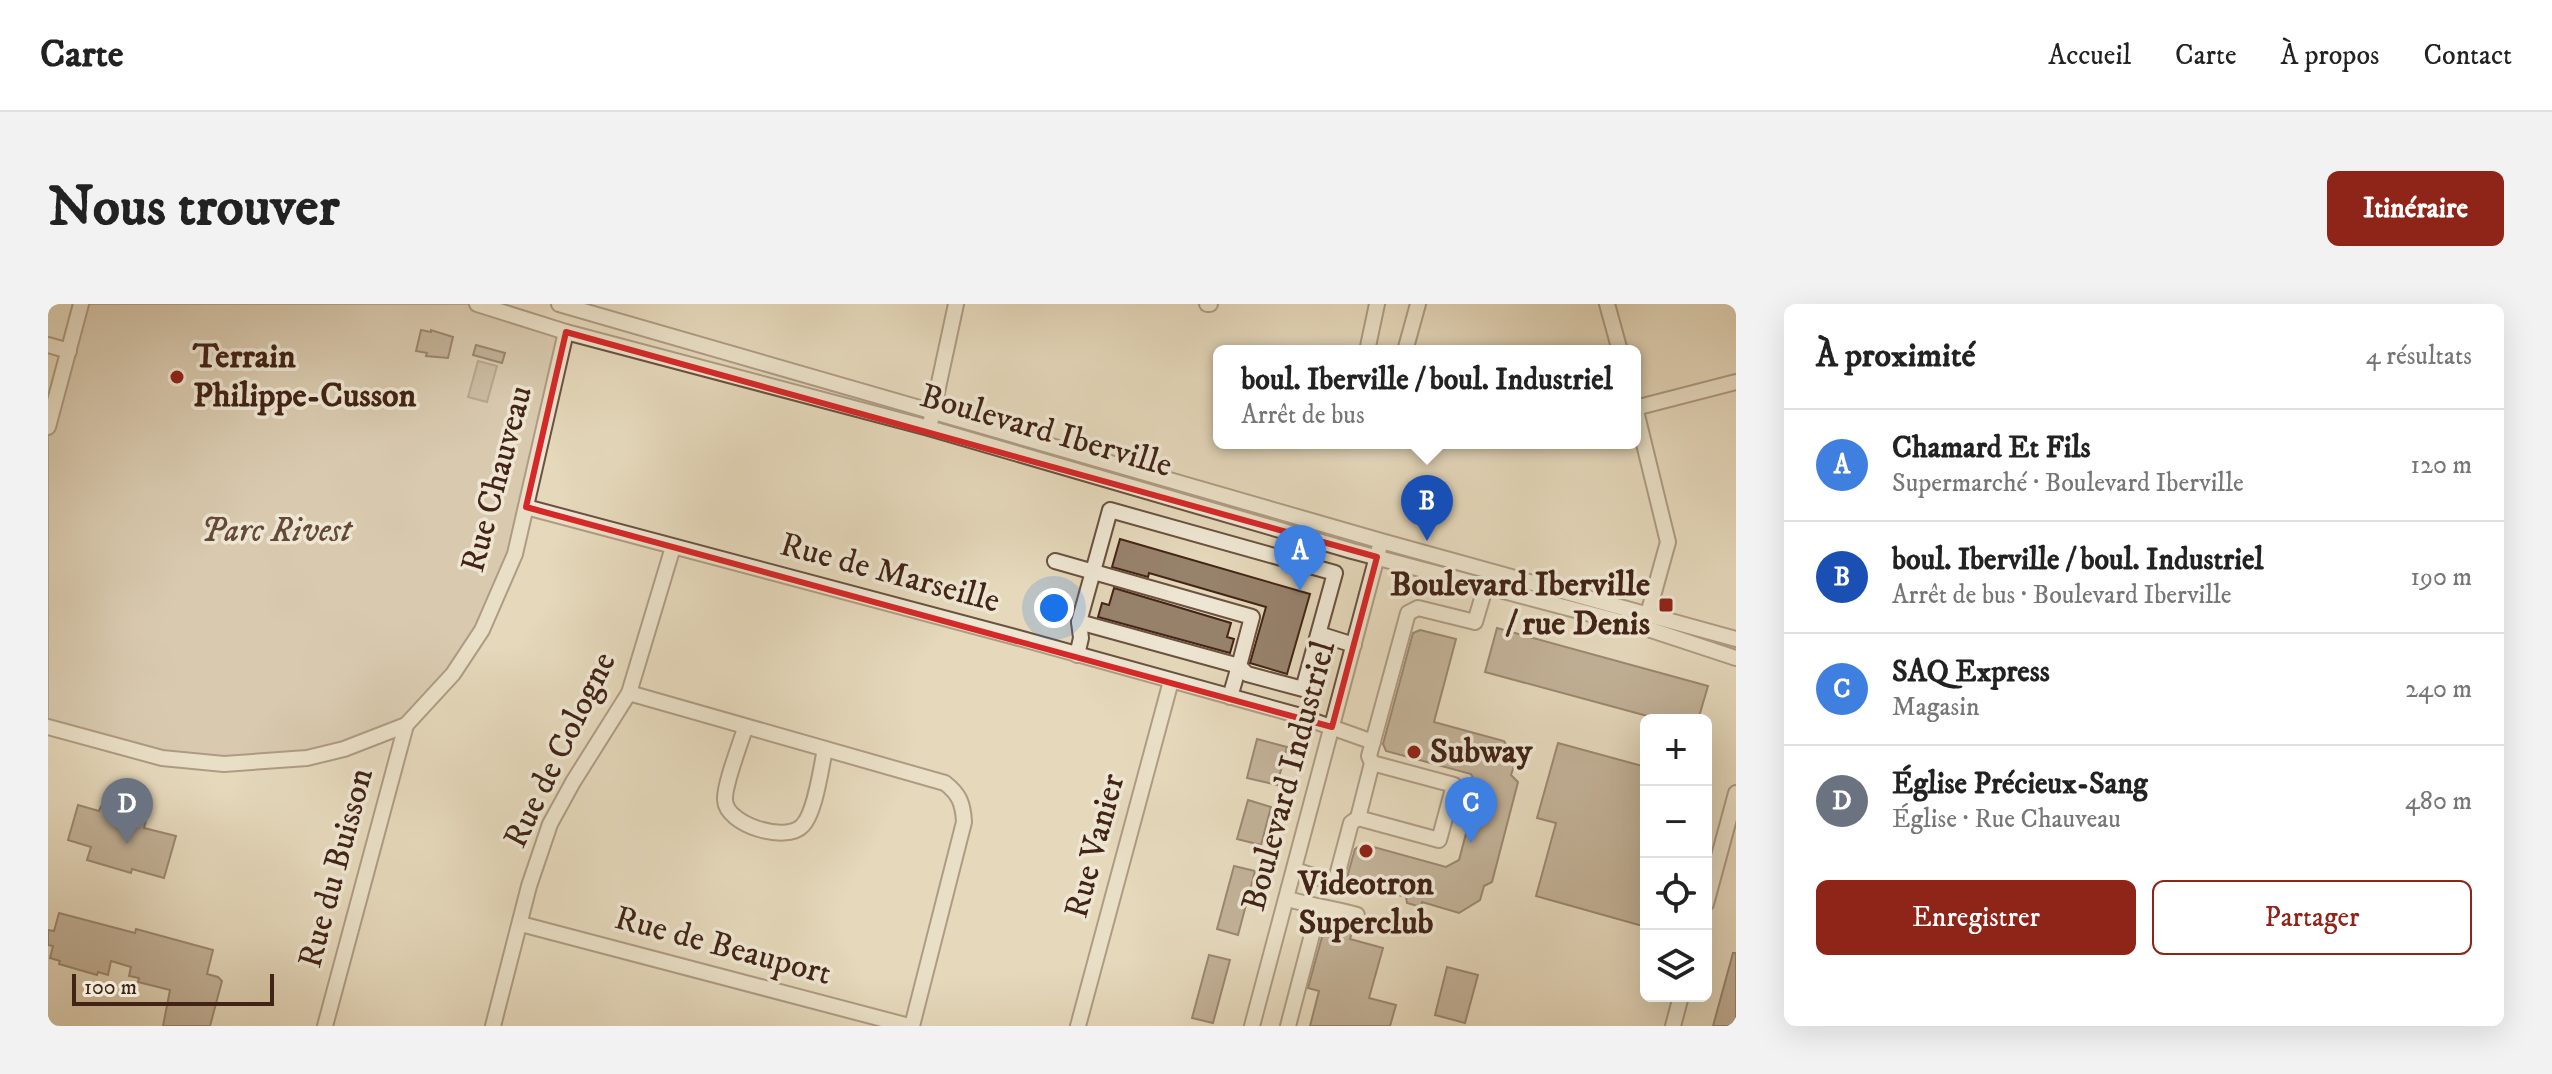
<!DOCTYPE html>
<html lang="fr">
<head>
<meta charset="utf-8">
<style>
  :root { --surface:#fff; --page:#f2f2f2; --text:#222; --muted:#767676; --line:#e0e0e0; --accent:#8f2418 }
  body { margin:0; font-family:"IM FELL DW Pica",serif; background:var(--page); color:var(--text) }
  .controls { position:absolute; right:24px; bottom:24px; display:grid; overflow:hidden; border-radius:12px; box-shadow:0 8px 32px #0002 }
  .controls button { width:72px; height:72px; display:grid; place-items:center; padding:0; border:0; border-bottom:2px solid var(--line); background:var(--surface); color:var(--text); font:40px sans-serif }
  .scale { position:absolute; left:24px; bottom:20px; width:202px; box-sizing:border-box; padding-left:8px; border:4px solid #422416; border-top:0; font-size:22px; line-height:28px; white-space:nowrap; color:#422416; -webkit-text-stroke:6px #eee6d3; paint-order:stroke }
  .you { position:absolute; left:1006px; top:304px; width:28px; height:28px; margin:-20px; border:6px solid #fff; border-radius:50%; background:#1a73e8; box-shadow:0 0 0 12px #1a73e833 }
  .badge { display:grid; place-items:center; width:52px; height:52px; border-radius:50%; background:var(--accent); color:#fff; font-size:26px; font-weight:700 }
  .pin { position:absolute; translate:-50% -66px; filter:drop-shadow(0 2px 4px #0008) }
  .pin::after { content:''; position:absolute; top:42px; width:28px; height:24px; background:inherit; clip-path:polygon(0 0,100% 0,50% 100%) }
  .popup { position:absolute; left:1165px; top:41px; width:428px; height:104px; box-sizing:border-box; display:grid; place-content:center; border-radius:12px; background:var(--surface); filter:drop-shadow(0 2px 6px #0005); font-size:26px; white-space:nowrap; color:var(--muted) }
  .popup b { font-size:30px; color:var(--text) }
  .popup::after { content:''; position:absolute; left:50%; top:100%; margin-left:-16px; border:16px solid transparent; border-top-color:var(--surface) }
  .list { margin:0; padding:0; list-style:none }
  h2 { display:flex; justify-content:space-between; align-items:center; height:104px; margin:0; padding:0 32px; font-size:34px }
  h2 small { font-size:26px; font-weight:400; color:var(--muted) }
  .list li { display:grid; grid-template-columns:52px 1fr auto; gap:24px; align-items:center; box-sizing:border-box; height:112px; padding:0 32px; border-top:2px solid var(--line) }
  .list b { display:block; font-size:30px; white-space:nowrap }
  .list p { margin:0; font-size:26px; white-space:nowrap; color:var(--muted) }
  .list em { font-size:26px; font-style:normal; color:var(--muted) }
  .actions { display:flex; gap:16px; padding:24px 32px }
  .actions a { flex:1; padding:18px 0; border:2px solid var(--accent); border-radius:12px; text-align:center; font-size:28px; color:var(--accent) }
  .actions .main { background:var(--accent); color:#fff }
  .icon { flex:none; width:44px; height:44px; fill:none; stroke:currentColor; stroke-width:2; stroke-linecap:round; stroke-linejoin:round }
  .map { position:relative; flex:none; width:1688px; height:722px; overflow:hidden; border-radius:12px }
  header { display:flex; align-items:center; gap:48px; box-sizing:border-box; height:112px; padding:0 40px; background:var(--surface); border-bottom:2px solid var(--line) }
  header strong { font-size:38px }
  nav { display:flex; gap:44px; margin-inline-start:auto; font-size:28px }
  .intro { display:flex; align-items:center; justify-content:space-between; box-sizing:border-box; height:192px; padding:0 48px }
  h1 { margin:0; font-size:56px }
  .button { padding:20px 36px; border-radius:12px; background:var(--accent); color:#fff; font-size:28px; font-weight:700 }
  main { display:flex; gap:48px; padding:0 48px }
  aside { flex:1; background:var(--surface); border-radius:12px; box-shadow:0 8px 32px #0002 }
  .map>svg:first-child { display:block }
</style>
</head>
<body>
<header>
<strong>Carte</strong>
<nav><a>Accueil</a><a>Carte</a><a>À propos</a><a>Contact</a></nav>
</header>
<div class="intro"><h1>Nous trouver</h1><a class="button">Itinéraire</a></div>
<main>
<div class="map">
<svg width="1688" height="722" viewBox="0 0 1688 722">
  <rect width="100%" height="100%" fill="#e5d8bb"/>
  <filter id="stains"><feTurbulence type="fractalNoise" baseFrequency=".0025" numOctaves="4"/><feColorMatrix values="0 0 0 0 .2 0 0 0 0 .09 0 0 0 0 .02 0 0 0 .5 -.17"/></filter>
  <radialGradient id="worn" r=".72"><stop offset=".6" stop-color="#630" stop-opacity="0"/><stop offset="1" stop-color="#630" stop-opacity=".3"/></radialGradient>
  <path fill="#c9b99f" stroke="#866e5a" stroke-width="2" d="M34,0H430L518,28L466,250L434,326L374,406L335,430L262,453L117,455L0,423V128Z"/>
  <path fill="#ae9b83" stroke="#836b57" stroke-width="2" d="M430,57L449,62L439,98L420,93Z"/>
  <g fill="#97826c" stroke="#422416" stroke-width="2">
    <path d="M373,26L383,28V26L405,33L400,54L378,52L379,49L368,47Z"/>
    <path d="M428,41L457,49L454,59L425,51Z"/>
    <path d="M1072,235L1262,290L1239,370L1202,359L1218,303L1101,269L1100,273L1064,263Z"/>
    <path d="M1066,284L1183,319L1179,333L1186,335L1182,349L1050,313L1054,299L1061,301Z"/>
    <path d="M1449,324L1660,382L1650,416H1602L1603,413L1437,368Z"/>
    <path d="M1372,326L1408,335L1386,418L1456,437L1468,456L1463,471L1470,478L1444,578L1436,582L1432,596L1411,609L1374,598L1373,603L1359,599L1358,593L1298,577L1307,545L1315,540L1398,563L1411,556L1430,484L1423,470L1338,447L1335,440L1365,329Z"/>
    <path d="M1209,435L1239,443L1229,481L1199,474Z"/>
    <path d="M1510,439L1598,463V623L1488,592L1508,519L1489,514Z"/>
    <path d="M1200,496L1223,503L1213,541L1189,535Z"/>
    <path d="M66,499L100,509L96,524L128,532L116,574L84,565L83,569L39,556L43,543L20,536L30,501L51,507L53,502Z"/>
    <path d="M1186,562L1207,567L1190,631L1169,625Z"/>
    <path d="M11,609L87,629L88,625L165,646L159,670L170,673L174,677L162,722H115L122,686L90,678L91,674L81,672L83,663L63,657L60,671L50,668L49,671L11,660L12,657L2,654L5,642L0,641V626L6,627Z"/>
    <path d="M1277,622L1304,629L1302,635L1335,644L1321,694L1348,701L1342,722H1262L1271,687L1260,684Z"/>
    <path d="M1685,649H1688V722H1665Z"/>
    <path d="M1161,651L1182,656L1165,719L1144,714Z"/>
    <path d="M1399,663L1430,671L1417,719L1387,711Z"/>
  </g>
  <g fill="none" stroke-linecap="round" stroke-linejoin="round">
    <defs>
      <g id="minor">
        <path d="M429,0L518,28L881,124L1304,247L1603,326L1688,354"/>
        <path d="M511,0L1333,237L1688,335"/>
        <path d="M1159,0H1162"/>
        <path d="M1559,0L1572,47"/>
        <path d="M0,41L21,47"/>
        <path d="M1319,47L1329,0"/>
        <path d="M1357,47L1370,0"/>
        <path d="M1587,103L1620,238L1600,310"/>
        <path d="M1587,104L1688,78"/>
        <path d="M883,116L908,0"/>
        <path d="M0,123L33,0"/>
        <path d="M478,203L967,333L1249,411L1325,438"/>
        <path d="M1007,257L1204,313L1191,362L1199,370L1255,385L1287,269L1062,206L1031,318L1033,334L1029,351"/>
        <path d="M1031,318L1191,362L1182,393"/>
        <path d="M1271,330L1306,341"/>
        <path d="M581,389L897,479C911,490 915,499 916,518L864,722"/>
        <path d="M0,423L114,454L176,460L259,454L296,445L358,421L405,370L434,326L467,250L518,28"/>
        <path d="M697,424C692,441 676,481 677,496C678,521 738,539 754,522C767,510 773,464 777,445"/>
        <path d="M1310,514L1391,536L1406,481L1324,459"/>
        <path d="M1247,566L1287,579L1303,519L1310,514L1324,459L1321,452L1360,309L1370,304L1427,318L1438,281"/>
        <path d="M1240,595C1263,602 1285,604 1309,611"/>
        <path d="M1658,600L1688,489"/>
        <path d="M473,620L861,722"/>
        <path d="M277,722L358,421"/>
        <path d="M445,722L481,582L502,520L525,478L581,389L625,243"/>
        <path d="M1030,722L1123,377"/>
        <path d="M1204,722L1331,245"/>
        <path d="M1240,722L1271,604"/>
        <path d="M1625,722L1633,692"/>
      </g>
    </defs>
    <use href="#minor" stroke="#6b513f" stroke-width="18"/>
    <use href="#minor" stroke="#eee6d3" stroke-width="14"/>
  </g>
  <path d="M0 0H1688V722H0ZM518,28L1329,253L1284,423L478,203Z" fill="#e5d8bb" fill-opacity=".55" fill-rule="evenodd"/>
  <path fill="none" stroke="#d62828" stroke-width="6" stroke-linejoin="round" d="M518,28L1329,253L1284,423L478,203Z"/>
  <g fill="#8f2418" stroke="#eee6d3" stroke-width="3">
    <circle cx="129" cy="73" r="8"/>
    <rect x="1610" y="293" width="16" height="16" rx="4"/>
    <circle cx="1366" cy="448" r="8"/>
    <circle cx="1318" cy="547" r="8"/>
  </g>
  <g text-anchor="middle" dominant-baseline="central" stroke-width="7" stroke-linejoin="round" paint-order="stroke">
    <g font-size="34" font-weight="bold" fill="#422416" stroke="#eee6d3" text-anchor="start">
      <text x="145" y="53">Terrain<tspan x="145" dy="39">Philippe-Cusson</tspan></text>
      <text x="1602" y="281" text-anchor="end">Boulevard Iberville<tspan x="1602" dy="39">/ rue Denis</tspan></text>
      <text x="1382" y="448">Subway</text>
      <text x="1318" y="580" text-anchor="middle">Videotron<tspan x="1318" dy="39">Superclub</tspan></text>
    </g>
    <g font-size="34" fill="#422416" stroke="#eee6d3">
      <text transform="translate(998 127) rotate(16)">Boulevard Iberville</text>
      <text transform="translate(449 175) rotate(-75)">Rue Chauveau</text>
      <text transform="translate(842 269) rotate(15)">Rue de Marseille</text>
      <text transform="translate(512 446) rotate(-64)">Rue de Cologne</text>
      <text transform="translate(1241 472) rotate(-75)">Boulevard Industriel</text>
      <text transform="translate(1047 542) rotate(-75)">Rue Vanier</text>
      <text transform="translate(288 564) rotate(-75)">Rue du Buisson</text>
      <text transform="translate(675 642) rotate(15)">Rue de Beauport</text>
    </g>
    <g font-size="34" font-style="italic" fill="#644938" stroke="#eee6d3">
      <text x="228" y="227">Parc Rivest</text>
    </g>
  </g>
  <rect width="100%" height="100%" filter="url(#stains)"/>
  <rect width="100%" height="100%" fill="url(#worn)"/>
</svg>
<div class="controls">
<button>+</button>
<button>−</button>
<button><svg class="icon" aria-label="locate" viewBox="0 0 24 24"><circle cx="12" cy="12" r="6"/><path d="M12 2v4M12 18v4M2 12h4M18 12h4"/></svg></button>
<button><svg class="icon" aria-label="layers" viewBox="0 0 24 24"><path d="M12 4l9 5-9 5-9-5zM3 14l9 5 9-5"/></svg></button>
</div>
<div class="scale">100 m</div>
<div class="you"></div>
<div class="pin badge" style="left:1252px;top:287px;background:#3f7fe0">A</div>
<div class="pin badge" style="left:1379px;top:237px;background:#1a4fb4">B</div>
<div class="popup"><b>boul. Iberville / boul. Industriel</b>Arrêt de bus</div>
<div class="pin badge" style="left:1423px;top:539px;background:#3f7fe0">C</div>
<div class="pin badge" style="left:79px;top:540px;background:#6b7280">D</div>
</div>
<aside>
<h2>À proximité<small>4 résultats</small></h2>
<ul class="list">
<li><span class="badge" style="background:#3f7fe0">A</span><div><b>Chamard Et Fils</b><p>Supermarché · Boulevard Iberville</p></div><em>120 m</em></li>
<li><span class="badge" style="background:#1a4fb4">B</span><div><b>boul. Iberville / boul. Industriel</b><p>Arrêt de bus · Boulevard Iberville</p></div><em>190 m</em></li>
<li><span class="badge" style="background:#3f7fe0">C</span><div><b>SAQ Express</b><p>Magasin</p></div><em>240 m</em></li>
<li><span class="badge" style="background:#6b7280">D</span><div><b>Église Précieux-Sang</b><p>Église · Rue Chauveau</p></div><em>480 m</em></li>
</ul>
<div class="actions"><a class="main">Enregistrer</a><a>Partager</a></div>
</aside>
</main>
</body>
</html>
